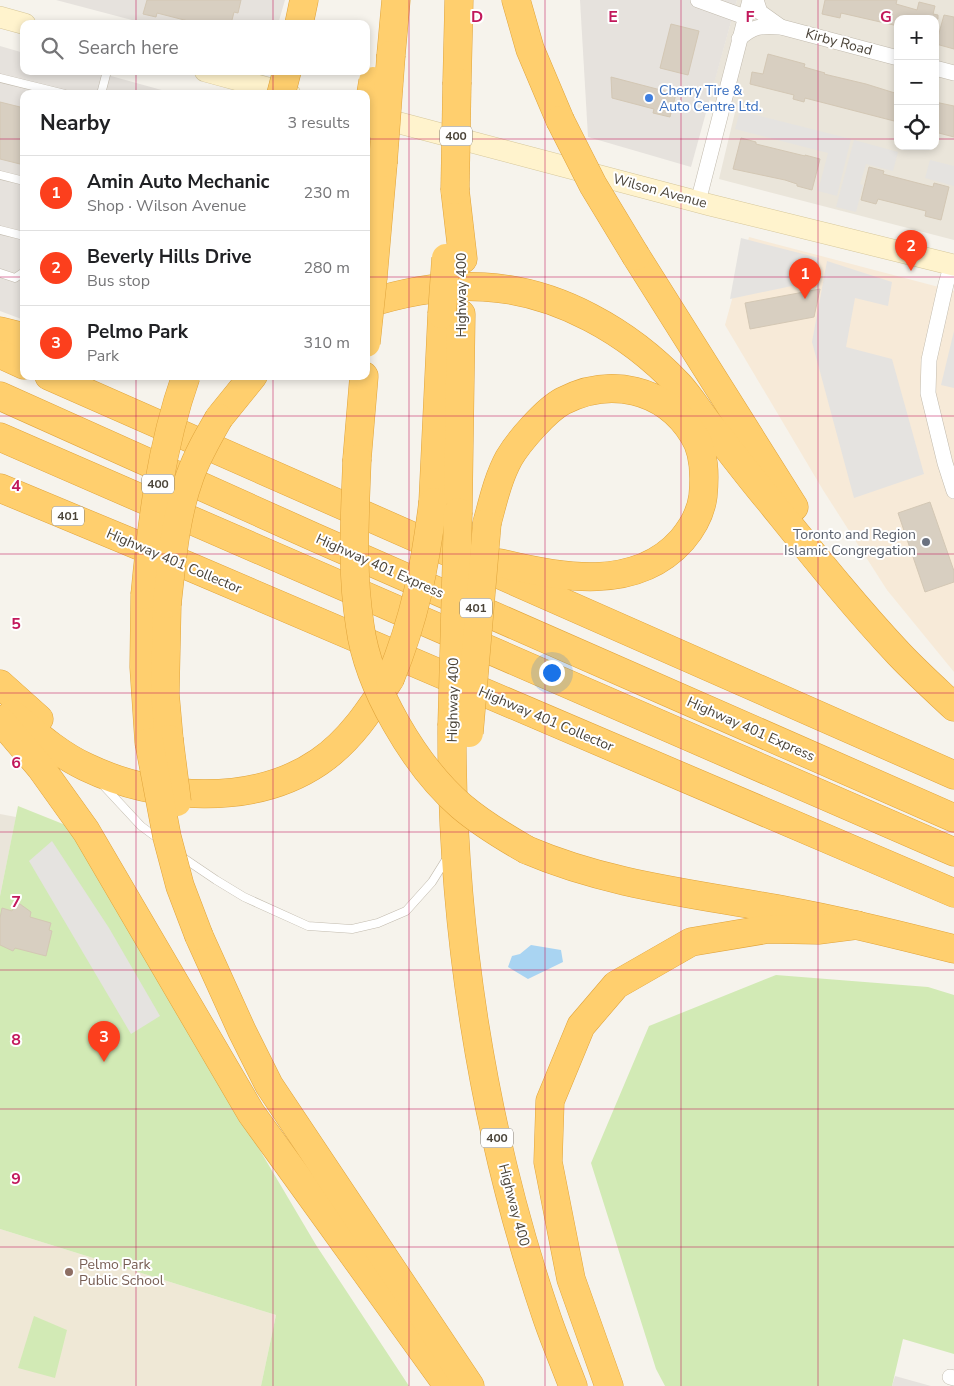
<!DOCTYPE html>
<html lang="en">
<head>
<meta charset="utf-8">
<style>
  :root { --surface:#fff; --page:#f6f6f6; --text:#202124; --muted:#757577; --line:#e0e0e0; --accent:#fc3f1d }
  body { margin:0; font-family:"Nunito Sans",sans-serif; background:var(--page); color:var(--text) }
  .controls { position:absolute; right:15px; top:15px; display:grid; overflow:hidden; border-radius:10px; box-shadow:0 2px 8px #0003 }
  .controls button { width:45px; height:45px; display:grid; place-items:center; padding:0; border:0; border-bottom:1px solid var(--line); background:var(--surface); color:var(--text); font:25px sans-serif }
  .you { position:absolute; left:551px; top:672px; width:18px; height:18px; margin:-12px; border:4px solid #fff; border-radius:50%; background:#1a73e8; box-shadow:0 0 0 8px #1a73e833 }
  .badge { display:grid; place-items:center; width:32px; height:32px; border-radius:50%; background:var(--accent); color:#fff; font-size:16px; font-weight:700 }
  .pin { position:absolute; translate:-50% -41px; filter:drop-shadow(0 1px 2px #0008) }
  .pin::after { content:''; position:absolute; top:26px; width:18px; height:15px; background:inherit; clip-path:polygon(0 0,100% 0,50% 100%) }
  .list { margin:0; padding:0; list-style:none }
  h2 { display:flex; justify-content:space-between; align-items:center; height:65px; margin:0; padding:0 20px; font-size:21px }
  h2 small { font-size:16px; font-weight:400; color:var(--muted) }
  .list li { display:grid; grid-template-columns:32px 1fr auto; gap:15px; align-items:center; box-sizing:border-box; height:75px; padding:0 20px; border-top:1px solid var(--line) }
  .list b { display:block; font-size:19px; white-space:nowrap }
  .list p { margin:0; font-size:16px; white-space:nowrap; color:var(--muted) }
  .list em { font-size:16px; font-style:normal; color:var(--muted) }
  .icon { flex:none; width:28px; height:28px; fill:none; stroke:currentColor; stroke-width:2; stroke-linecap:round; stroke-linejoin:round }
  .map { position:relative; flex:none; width:954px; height:1386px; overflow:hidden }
  .search { position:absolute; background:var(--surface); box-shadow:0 2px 8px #0003; left:20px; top:20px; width:350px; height:55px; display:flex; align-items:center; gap:12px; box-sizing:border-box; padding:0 18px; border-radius:10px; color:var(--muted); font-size:19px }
  .panel { position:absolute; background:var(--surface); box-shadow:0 2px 8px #0003; left:20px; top:90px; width:350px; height:290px; border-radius:10px }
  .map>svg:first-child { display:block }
</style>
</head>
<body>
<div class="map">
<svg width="954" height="1386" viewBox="0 0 954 1386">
  <rect width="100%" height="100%" fill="#f6f3ec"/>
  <g fill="#eae5da" fill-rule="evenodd">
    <path d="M737,0H954V240L719,179L736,108L709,100ZM898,19H935V146H898Z"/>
    <path d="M0,814L16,817L0,896Z"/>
  </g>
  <path fill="#f7ead8" d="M749,237L954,291V672L887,590L823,490L725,325Z"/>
  <g fill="#e6e2dd">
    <path d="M56,0H285L278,24H147Z"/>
    <path d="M580,0H737L691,167L588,137Z"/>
    <path d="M0,46L24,53V71H93L176,94H24V320L0,311Z"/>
    <path d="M895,1376L931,1386H892Z"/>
  </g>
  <path fill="#efe8d6" d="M0,1229L276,1315L261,1386H0Z"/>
  <g fill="#d2eab5">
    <path d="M18,806L68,826L316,1245L409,1386H261L276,1315L0,1229V896Z"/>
    <path d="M776,975L928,987L954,995V1354L903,1339L892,1386H665L656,1369L591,1163L649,1026Z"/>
    <path d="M34,1316L67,1330L55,1378L18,1368Z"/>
  </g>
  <g fill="#e5e3e0">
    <path d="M740,111L851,139L837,196L818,191L828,153L735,129Z"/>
    <path d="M854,140L898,152L893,171L866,164L860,184L863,185L856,212L836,207Z"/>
    <path d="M930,160L954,166V186L925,178Z"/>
    <path d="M741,238L819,258L811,282L730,299Z"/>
    <path d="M827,261L892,282L888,306L855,298L846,347L892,359L924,474L854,498L812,342Z"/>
    <path d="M954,331V388L941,385Z"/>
    <path d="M52,841L109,928L160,1016L131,1034L29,861Z"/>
  </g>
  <path fill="#a9d4f2" d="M531,945L561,950L563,962L528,979L508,967L512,956L520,954Z"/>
  <g fill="#d8cfc1" stroke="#d3c7b4">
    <path d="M147,0H241L238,13L234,12L231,24H200L157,13L156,17L143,14Z"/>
    <path d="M825,0H897L896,4L917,10L919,2L935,6L933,14L938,15V19H898V26L841,13L840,18L822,14Z"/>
    <path d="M944,15L954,17V49L936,44Z"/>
    <path d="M671,24L699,31L688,75L660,68Z"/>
    <path d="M768,54L805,64L804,67L825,73L824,74L866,84L898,94V122L805,98L804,102L793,99L794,95L750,84L752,72L763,74Z"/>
    <path d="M611,77L676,94L670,117L653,113L654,109L612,98Z"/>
    <path d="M0,102L24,108V165L0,159Z"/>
    <path d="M935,102L954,106V137L935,132Z"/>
    <path d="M741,138L756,142V144L805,156V155L820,159L812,190L797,186V184L785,180L733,169Z"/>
    <path d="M869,167L884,171L883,174L933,187L934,183L949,187L941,220L925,216L926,211L878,199L876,204L861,200Z"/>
    <path d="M820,289L814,317L750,329L745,303Z"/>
    <path d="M930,502L954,571V582L925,592L898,513Z"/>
    <path d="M20,904L31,912L30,917L51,923L49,930L52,931L46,956L15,948L13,951L0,945V918L2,908L12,911L15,905Z"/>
  </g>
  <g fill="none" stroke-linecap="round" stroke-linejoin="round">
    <defs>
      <g id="service">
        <path d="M0,78L65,94"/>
        <path d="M101,94L107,71"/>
        <path d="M0,175L24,181"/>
        <path d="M0,230L24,236"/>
        <path d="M0,273L15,278L24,272"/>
        <path d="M102,784L141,826L160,840"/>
        <path d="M179,855L216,880L244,897L308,926L352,929L378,923L406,911L432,882L447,858"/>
      </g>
      <g id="minor">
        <path d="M698,0L745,17"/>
        <path d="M756,0L760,12L781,27"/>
        <path d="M739,39C754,25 762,26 781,27L898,58"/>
        <path d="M935,68L954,73"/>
        <path d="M698,202L750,0"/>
        <path d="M952,264L946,284L929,360L928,393L945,463L954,491"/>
        <path d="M950,1377L954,1378"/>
      </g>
      <g id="secondary">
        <path d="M0,17L25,24"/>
        <path d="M205,71L290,94"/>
        <path d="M373,116L710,205L954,265"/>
      </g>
      <g id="motorway">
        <path d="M516,0L530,49L560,120"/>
        <path d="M299,24L304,0"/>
        <path d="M391,55L396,0"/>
        <path d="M457,82L459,0"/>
        <path d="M455,190L463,259"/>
        <path d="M636,256L794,507"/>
        <path d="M373,277L383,163"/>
        <path d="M366,304C404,292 444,284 484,287C558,291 629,332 679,385C689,396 698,410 707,422C728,448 748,475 769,500C811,552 853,605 899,654C916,672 936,690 954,707"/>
        <path d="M0,331L24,337"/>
        <path d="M0,354L24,365"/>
        <path d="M49,376L954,775"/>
        <path d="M0,396L314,537L954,818"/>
        <path d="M219,418L253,376"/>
        <path d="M0,437L954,852"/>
        <path d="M357,459L364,376"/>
        <path d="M0,488L188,566L954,893"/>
        <path d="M433,502L442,314"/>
        <path d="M458,512L461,314"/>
        <path d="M487,523C493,501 498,478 509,458C519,441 546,410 563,401C610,377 664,388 693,434C705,452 705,475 703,496C701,512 693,527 682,540C636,592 560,578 500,563"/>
        <path d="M145,595L144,667L149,742"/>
        <path d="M167,604L165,694L169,739"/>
        <path d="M0,684L39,719"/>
        <path d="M12,714C35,733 58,754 86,767C155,800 253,807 319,762C350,741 370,710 390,679"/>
        <path d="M0,720L41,768L86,831L251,1113L448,1386"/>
        <path d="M452,726C451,925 482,1127 546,1315C554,1339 564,1362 573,1386"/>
        <path d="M527,850C611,886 699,894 788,911C844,921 899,935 954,949"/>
        <path d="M199,936L242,1031L269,1085L470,1386"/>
        <path d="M609,1386L571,1279L548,1162L550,1101L581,1026L616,985L691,942L768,929L818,930L857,925"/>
      </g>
    </defs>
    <use href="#service" stroke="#c2bbae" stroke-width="9"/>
    <use href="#minor" stroke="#c2bbae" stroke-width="16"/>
    <use href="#secondary" stroke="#d6c79b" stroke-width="22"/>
    <use href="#motorway" stroke="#e0a43c" stroke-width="29"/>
    <use href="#service" stroke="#fff" stroke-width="8"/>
    <use href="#minor" stroke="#fff" stroke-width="15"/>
    <use href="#secondary" stroke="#fff3cd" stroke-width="21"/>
    <use href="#motorway" stroke="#ffcf6e" stroke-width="28"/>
    <defs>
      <g id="motorway-bridge">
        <path d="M281,94L287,71"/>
        <path d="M560,120L593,185L636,256"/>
        <path d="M366,124L373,81"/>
        <path d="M383,163L391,55"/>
        <path d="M455,190L457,82"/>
        <path d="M442,314L446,258"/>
        <path d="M366,343L373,277"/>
        <path d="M357,459C355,515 351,570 360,626C368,687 415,766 461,806C481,823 504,837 527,850"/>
        <path d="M145,595C152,520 161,447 186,376"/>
        <path d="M167,604C172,561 175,517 190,476C197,456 208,437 219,418"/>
        <path d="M390,679C415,618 425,567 433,502"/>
        <path d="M452,726L458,512"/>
        <path d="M469,733L487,523"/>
        <path d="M169,739L177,802"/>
        <path d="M149,742L167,837L180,886L199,936"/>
      </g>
    </defs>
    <use href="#motorway-bridge" stroke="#e0a43c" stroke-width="29" stroke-linecap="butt"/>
    <use href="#motorway-bridge" stroke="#ffcf6e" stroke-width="28"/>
  </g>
  <path fill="none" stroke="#c2185b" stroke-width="1" stroke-opacity="0.55" d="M136,0V24M273,0V24M409,0V1386M545,0V1386M681,0V1386M818,0V1386M136,71V94M273,71V94M0,139H24M366,139H898M935,139H954M0,277H24M366,277H954M136,376V1386M273,376V1386M0,416H954M0,554H954M0,693H954M0,832H954M0,970H954M0,1109H954M0,1247H954"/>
  <circle fill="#3f7fe0" stroke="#fff" stroke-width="2" cx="649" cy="98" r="5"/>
  <circle fill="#6b7280" stroke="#fff" stroke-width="2" cx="926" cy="542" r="5"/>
  <circle fill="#8d6e63" stroke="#fff" stroke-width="2" cx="69" cy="1272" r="5"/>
  <g text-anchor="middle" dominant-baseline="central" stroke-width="4" stroke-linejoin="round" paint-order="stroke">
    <g fill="#fff" stroke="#817c74" stroke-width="1">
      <rect x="440" y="126.5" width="32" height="19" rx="4"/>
      <rect x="142" y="474.5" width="32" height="19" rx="4"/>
      <rect x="52" y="506.5" width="32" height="19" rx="4"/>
      <rect x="460" y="598.5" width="32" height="19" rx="4"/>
      <rect x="481" y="1128.5" width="32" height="19" rx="4"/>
    </g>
    <g font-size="12" font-weight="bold" fill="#4b4439">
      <text x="456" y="136">400</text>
      <text x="158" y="484">400</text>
      <text x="68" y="516">401</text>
      <text x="476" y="608">401</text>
      <text x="497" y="1138">400</text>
    </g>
    <g font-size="14" fill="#4b4439" stroke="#fff">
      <text transform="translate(839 42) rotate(15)">Kirby Road</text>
      <text transform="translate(660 191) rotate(15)">Wilson Avenue</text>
      <text transform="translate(461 295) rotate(-90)">Highway 400</text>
      <text transform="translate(174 561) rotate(23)">Highway 401 Collector</text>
      <text transform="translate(380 566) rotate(24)">Highway 401 Express</text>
      <text transform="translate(453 700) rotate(-89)">Highway 400</text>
      <text transform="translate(546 719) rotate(23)">Highway 401 Collector</text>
      <text transform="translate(751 729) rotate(24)">Highway 401 Express</text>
      <text transform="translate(514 1205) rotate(75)">Highway 400</text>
    </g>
    <g font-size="14" fill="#366cbe" stroke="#fff" text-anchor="start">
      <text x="659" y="90">Cherry Tire &amp;<tspan x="659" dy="16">Auto Centre Ltd.</tspan></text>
    </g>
    <g font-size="14" fill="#5b616d" stroke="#fff" text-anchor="end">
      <text x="916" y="534">Toronto and Region<tspan x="916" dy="16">Islamic Congregation</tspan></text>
    </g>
    <g font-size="14" fill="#785e54" stroke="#fff" text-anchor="start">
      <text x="79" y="1264">Pelmo Park<tspan x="79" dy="16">Public School</tspan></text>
    </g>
  </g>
  <g font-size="16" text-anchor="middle" font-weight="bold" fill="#c2185b" stroke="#fff" stroke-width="4" stroke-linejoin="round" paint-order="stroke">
    <text x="477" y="22">D</text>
    <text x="613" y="22">E</text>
    <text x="750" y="22">F</text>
    <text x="886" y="22">G</text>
    <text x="16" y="491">4</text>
    <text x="16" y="629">5</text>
    <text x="16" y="768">6</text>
    <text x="16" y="907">7</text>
    <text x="16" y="1045">8</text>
    <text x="16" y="1184">9</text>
  </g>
</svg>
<div class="controls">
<button>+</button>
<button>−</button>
<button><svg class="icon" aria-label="locate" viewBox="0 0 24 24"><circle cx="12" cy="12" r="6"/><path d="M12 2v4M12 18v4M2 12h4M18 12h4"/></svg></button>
</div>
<div class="you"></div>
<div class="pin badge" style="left:805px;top:299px">1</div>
<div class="pin badge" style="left:911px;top:271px">2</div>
<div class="pin badge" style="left:104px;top:1062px">3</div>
<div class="search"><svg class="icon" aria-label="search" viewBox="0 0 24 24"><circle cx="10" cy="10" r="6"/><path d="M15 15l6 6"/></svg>Search here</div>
<section class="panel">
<h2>Nearby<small>3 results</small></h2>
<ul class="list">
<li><span class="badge">1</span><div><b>Amin Auto Mechanic</b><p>Shop · Wilson Avenue</p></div><em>230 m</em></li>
<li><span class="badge">2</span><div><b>Beverly Hills Drive</b><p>Bus stop</p></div><em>280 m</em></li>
<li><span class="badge">3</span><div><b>Pelmo Park</b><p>Park</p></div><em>310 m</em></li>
</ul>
</section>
</div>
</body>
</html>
